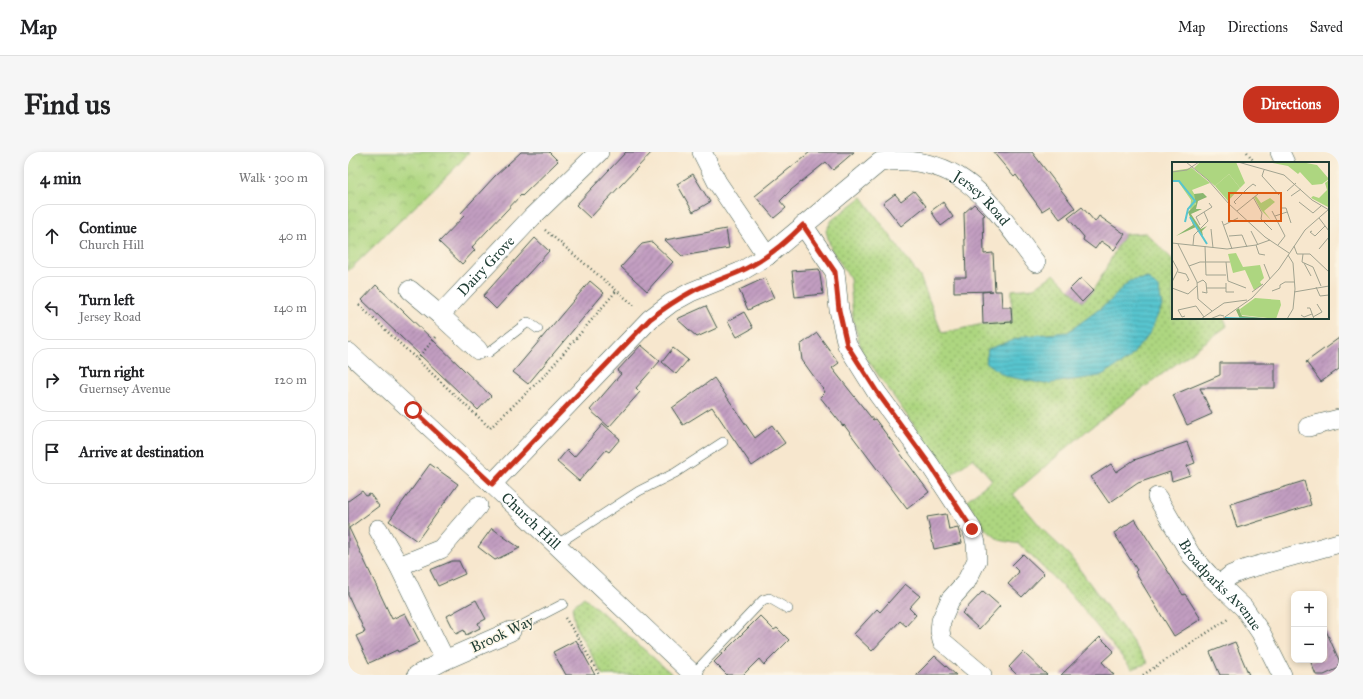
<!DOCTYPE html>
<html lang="en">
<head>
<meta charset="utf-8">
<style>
  :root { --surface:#fff; --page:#f6f6f6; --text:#202124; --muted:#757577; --line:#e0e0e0; --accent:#c8321e }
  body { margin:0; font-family:"IM FELL Great Primer",serif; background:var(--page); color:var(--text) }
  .controls { position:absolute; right:12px; bottom:12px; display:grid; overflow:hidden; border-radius:8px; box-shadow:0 2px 6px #0003 }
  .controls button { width:36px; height:36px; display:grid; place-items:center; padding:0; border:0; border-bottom:1px solid var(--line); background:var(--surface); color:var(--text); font:20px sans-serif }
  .stop { position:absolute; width:12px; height:12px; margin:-9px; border:3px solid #c8321e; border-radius:50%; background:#fff }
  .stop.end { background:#c8321e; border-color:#fff; box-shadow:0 1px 4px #0008 }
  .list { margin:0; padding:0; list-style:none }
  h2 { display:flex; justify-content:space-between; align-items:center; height:52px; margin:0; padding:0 16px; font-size:17px }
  h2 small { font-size:13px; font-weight:400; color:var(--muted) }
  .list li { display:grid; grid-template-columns:26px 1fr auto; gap:12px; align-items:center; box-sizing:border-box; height:64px; margin:0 8px 8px; padding:0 8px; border:1px solid var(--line); border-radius:16px }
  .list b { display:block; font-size:15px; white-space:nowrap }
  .list p { margin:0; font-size:13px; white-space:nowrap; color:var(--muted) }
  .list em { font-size:13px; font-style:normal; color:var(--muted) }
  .icon { flex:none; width:22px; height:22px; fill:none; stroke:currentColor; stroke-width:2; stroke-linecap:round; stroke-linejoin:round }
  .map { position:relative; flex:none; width:991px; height:523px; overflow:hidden; border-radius:16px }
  header { display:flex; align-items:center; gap:24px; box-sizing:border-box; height:56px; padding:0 20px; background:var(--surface); border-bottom:1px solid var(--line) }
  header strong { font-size:19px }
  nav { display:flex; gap:22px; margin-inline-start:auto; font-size:14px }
  .intro { display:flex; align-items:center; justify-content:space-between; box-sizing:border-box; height:96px; padding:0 24px }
  h1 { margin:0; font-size:28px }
  .button { padding:10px 18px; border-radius:16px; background:var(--accent); color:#fff; font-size:14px; font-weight:700 }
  main { display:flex; gap:24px; padding:0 24px }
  aside { flex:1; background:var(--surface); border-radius:16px; box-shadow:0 2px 6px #0003 }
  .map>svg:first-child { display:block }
</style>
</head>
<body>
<header>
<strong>Map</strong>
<nav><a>Map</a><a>Directions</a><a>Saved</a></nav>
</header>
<div class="intro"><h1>Find us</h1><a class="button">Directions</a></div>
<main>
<aside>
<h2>4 min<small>Walk · 300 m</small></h2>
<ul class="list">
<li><svg class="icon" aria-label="ahead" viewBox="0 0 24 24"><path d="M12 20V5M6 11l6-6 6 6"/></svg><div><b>Continue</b><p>Church Hill</p></div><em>40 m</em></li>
<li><svg class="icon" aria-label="left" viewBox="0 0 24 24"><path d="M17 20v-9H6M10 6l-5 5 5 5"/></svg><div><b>Turn left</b><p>Jersey Road</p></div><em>140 m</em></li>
<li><svg class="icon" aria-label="right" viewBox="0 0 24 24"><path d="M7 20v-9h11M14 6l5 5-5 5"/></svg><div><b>Turn right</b><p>Guernsey Avenue</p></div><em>120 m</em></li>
<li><svg class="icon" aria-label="arrive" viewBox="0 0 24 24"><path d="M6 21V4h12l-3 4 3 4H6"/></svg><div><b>Arrive at destination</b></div></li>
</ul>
</aside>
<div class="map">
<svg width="991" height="523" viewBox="0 0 991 523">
  <defs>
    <pattern id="grass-dots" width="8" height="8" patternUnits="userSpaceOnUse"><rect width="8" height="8" fill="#add680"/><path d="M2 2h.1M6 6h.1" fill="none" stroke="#8caf6a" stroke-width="1.8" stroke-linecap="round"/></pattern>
    <pattern id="park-crowns" width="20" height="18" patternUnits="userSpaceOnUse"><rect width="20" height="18" fill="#add680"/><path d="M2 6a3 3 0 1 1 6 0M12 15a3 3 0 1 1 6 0" fill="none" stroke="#8caf6a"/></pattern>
    <pattern id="water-rules" width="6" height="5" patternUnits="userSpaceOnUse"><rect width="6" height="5" fill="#58c5cf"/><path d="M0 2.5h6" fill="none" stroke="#48a1a9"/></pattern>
    <pattern id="building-hatch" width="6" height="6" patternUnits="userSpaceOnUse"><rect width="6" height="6" fill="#c29ec1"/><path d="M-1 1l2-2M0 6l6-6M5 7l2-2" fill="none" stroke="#9d829e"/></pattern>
  </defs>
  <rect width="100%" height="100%" fill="#fcf5e5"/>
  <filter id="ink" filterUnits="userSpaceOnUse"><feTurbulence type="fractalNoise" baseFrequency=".025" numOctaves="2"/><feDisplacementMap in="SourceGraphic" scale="8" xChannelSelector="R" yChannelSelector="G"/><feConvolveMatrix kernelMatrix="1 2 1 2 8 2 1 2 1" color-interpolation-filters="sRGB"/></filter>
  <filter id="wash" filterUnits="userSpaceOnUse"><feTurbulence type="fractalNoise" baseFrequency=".012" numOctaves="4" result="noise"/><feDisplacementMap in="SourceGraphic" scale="16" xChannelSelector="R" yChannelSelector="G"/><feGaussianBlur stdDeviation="0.9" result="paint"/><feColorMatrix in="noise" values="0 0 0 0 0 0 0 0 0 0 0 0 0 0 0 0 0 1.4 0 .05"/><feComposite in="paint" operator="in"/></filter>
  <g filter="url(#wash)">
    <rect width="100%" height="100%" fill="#f7e7ce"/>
    <g fill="url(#grass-dots)" stroke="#668a5a">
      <path d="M514,45L572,125L594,181L635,172L663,170L664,138L686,136L706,122L734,150C754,132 762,104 777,82L798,81L825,108V166H876L879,174L743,275L665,342L698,381L721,403L800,511L784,517L724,444L671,392L651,388L634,374L619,348L644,328L625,306L602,324L514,200L505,166L502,126L483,97L478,79L484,68Z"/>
      <path d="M236,445L325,523H255L228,476L224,455Z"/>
    </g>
    <path fill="url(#park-crowns)" stroke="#668a5a" d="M0,0H121L107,16L0,119Z"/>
    <path fill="url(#water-rules)" stroke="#3c8182" d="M800,126L811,137L814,154L801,182L780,208L752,224L697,232L657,224L638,210L640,197L677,184L720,180L761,150L781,129Z"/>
    <g id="blocks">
      <g fill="url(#building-hatch)">
        <path d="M173,0H201L210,9L174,44L173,43L124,95L127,98L114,112L91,90L116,64L113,61L147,24Z"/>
        <path d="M278,0H304L242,66L228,53Z"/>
        <path d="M462,0H506L485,18L478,10L443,38L432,49L438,56L426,66L407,44Z"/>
        <path d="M645,0H684L727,56L712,67L702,54L694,59L668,23L666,25Z"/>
        <path d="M345,22L362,50L345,60L329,32Z"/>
        <path d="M566,39L578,54L553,74L535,51L547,42L553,49Z"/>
        <path d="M595,50L605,65L593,74L583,59Z"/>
        <path d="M626,52L637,63L635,64L636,102L645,101L647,139H653L654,155H663L664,170L635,172L634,140L645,139L606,140V125H618L616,61Z"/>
        <path d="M734,55L747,70L751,64L777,82L766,98L753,89L747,97L735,88L736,85L720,66Z"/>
        <path d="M378,77L381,96L334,104L317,88Z"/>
        <path d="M187,86L201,99L148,157L135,144Z"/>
        <path d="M304,90L325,110L299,139L273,115L294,92Z"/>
        <path d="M471,117L475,142L447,145L444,119Z"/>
        <path d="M417,126L426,146L400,158L391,138Z"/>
        <path d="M733,126L745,139L734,150L722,137Z"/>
        <path d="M242,129L256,141L180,232L165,220Z"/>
        <path d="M28,133L143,244L130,258L14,148Z"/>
        <path d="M358,154L369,176L349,185L329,167Z"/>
        <path d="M396,160L405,176L389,185L380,169Z"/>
        <path d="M469,181L491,211L484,216L525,268L527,267L581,340L559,357L496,273L495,274L472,245L477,240L454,208L452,193Z"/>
        <path d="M991,186V217L973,230L958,210Z"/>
        <path d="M293,193L312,209L288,236L292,240L261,275L242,258L273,222L269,219Z"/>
        <path d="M325,196L340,208L328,222L314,210Z"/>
        <path d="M872,211H927V236H852L864,262L839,273L825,243L872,223Z"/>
        <path d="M366,226L407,286L424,273L437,291L404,314L364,255L335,273L324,256Z"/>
        <path d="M255,272L272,287L261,300L258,298L231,329L209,310L219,298L226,305Z"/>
        <path d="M839,290L847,311L839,314L842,323L824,329L822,320L790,331L761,351L743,325L763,312L768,320L786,308Z"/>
        <path d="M82,312L110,332L69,389L41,369Z"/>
        <path d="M956,329L963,353L889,376L882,352Z"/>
        <path d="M14,339L18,344L22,342L31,354L1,376L44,467L57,461L72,490L50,500L49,498L21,511L8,484L17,480L0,443V349Z"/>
        <path d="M598,362L601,378L610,376L614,391L586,397L579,365Z"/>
        <path d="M787,367L835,443L837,442L853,467L826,484L787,420L789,418L766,381Z"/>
        <path d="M144,376L156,385L172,396L147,408L130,395Z"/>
        <path d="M675,402L696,422L674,445L660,432L671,420L664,413Z"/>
        <path d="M104,409H111L117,422L90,434L82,418Z"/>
        <path d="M557,432L572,444L561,456L568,463L558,474L552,469L524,499L506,482L529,457L532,460Z"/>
        <path d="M635,439L652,454L631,477L614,461Z"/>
        <path d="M128,448L138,467L130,471L132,476L118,483L116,478L108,482L99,464Z"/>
        <path d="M412,464L426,478L429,476L441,488L416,513L411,507L395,523H379L366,510Z"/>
        <path d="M976,474L991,508V516L976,523H968L962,508H976Z"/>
        <path d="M752,485L766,499L754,510L766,523H713Z"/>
        <path d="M228,488L235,501L247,523H218L205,500Z"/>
        <path d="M887,490L901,523H872L862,500Z"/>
        <path d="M675,500L699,523H669L661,515Z"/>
        <path d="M587,504L608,523H568Z"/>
      </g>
    </g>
  </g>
  <g filter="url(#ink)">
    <use href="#blocks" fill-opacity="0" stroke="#3f564b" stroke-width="1"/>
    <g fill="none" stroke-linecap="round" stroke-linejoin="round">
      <defs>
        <g id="service">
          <path d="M130,198L140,201L180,170L190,177"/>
          <path d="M208,393L291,339L327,321L375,290"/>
          <path d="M163,479L215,452"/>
          <path d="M345,522L415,448L421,446L440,457"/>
        </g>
        <g id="minor">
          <path d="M354,0L369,30L419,104"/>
          <path d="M932,0L937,11"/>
          <path d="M455,73L487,120L491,158L499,193L529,241L582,313L624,377L628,391L629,408L618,430L602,448L593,469L592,479L594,489L634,523"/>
          <path d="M62,138L92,163"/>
          <path id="s1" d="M130,198L92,163L184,65L251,0"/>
          <path id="s2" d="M0,200L144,332L346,523"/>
          <path d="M960,275L991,267"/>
          <path id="s3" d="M144,332L302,167L323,151L343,140L392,120L419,104L532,10C615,0 644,53 688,111"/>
          <path id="s4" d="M809,345L843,403L861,423L896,456L913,481L934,523"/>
          <path d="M30,377L51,414L97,508"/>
          <path d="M51,414L93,397L130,354"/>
          <path d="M872,432L883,423L898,417L991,391"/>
          <path d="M69,523L97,508L163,479"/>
        </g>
      </defs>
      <use href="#service" stroke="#3f564b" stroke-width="10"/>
      <use href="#minor" stroke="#3f564b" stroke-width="20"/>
      <g stroke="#3f564b" stroke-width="2.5" stroke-dasharray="1 3" stroke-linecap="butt">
        <path d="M899,0L907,11"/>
        <path d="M197,78L288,155"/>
        <path d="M11,153L142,276L197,223L269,138"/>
        <path d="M69,207L88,185"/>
        <path d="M217,466L230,485L251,523"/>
        <path d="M795,523L880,467"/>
      </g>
      <use href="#service" stroke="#fff" stroke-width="9"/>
      <use href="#minor" stroke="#fff" stroke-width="19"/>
    </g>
  </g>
  <g fill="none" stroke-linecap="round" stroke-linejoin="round" filter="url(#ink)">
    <path stroke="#c8321e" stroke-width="5" d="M65,258L144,332L302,167C315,157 328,148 343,140C358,132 375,127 391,120C416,109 436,92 455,73L487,120L491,158L499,193L529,240L582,313L624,377"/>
  </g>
  <g text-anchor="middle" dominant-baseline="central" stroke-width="3" stroke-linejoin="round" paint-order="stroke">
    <g font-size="15" fill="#1f3d34" stroke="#fcf5e5">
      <text stroke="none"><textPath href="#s3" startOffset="622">Jersey Road</textPath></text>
      <text stroke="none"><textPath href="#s1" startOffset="119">Dairy Grove</textPath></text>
      <text stroke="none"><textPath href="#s2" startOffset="249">Church Hill</textPath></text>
      <text stroke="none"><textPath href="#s4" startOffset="109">Broadparks Avenue</textPath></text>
      <text transform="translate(154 482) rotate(-25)">Brook Way</text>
    </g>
  </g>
  <g transform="translate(824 10)">
    <rect width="157" height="157" fill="#f7e7ce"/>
    <path d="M28,0H64L73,21L68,26L57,12L43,24L22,6ZM95,0H129L145,3L157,17L150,22L140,23L128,10L126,12L116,4ZM20,6L38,21L20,28L25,37L23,44L18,48L19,38L5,18H0V9ZM84,34L89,41L98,36L103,40L92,49L99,58L89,48L82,35Z" fill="#add680"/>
    <path d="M31,31L35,35L26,39L24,47H30L19,52L29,67L35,64L30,69L31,74L24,65L4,74L21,63L16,50L24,42L22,32ZM67,146L70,154L104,157H68L64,148Z" fill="#8ab76e"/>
    <path d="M57,12L68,26L56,39L43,24ZM64,91L71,105L88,103L92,116L88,120L90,123L82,128L73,108L61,111L56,92ZM83,136L108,138L109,143L104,157L69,153L68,147Z" fill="#add680"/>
    <path d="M157,18V45H156L139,36L141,34L147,36L155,28L153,21ZM88,142H102V152H88Z" fill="#add680"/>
    <path fill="none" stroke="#58c5cf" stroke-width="2" d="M0,19H7L23,39L16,47L13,60M18,55L35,82M53,156L91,157"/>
    <path fill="none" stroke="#a1a390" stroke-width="1" d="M14,0L36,18L57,42L93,75L117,91M66,0L112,13L140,38L157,48M92,8L90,14L107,33M0,10L15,8L27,0M115,29L124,21M119,34L129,27M81,35L90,51L89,57L100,68M127,40L141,51L149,44M64,42L62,40L76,26L81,22L84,24M108,46H114L119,61M65,49L86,32M100,49L113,74L106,83M103,54L115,50M147,56L157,69M50,59L60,87M28,63L24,55L40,45L37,41M52,63L66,56M39,67L41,86M79,69L86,83M140,69L138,70L143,74L153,64M57,74L70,73L75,85M0,81L55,87L84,83L98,78M6,82L25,120L26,137L40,149M21,83L22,73L36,59L32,50M84,83L87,92L93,93M33,84L34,113H54M122,84L125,92H138L157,110M147,87L157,75M131,92L130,100L141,105L149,124M0,97L6,108L0,120M54,100L56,119L74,126M132,101L139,114M92,102L98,117M17,104L28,100H58M6,110L14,112L17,118L15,119M25,121L31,118L34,121L35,131L30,130M54,121V130H62M144,125L148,134L157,133M0,126L16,132L25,124M35,126H54M100,129L108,126V123L113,120H122M80,130L91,122M122,130L157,124M135,146H138L142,157M129,153L132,155L140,152M13,154L10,155L6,148L24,144L32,155M141,155L150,150L145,142M29,157L52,141L75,138M38,157L48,153L52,154M50,157L80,136L107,107L133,68L157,47M115,157L121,147L123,127L121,101L116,93"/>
    <path fill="#de580e" fill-opacity="0.15" stroke="#de580e" stroke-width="2" d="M57,31H109V59H57Z"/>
    <rect width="157" height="157" fill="none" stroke="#1f3d34" stroke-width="2"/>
  </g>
</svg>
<div class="controls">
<button>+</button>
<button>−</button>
</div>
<div class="stop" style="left:65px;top:258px"></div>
<div class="stop end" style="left:624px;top:377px"></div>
</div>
</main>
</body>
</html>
